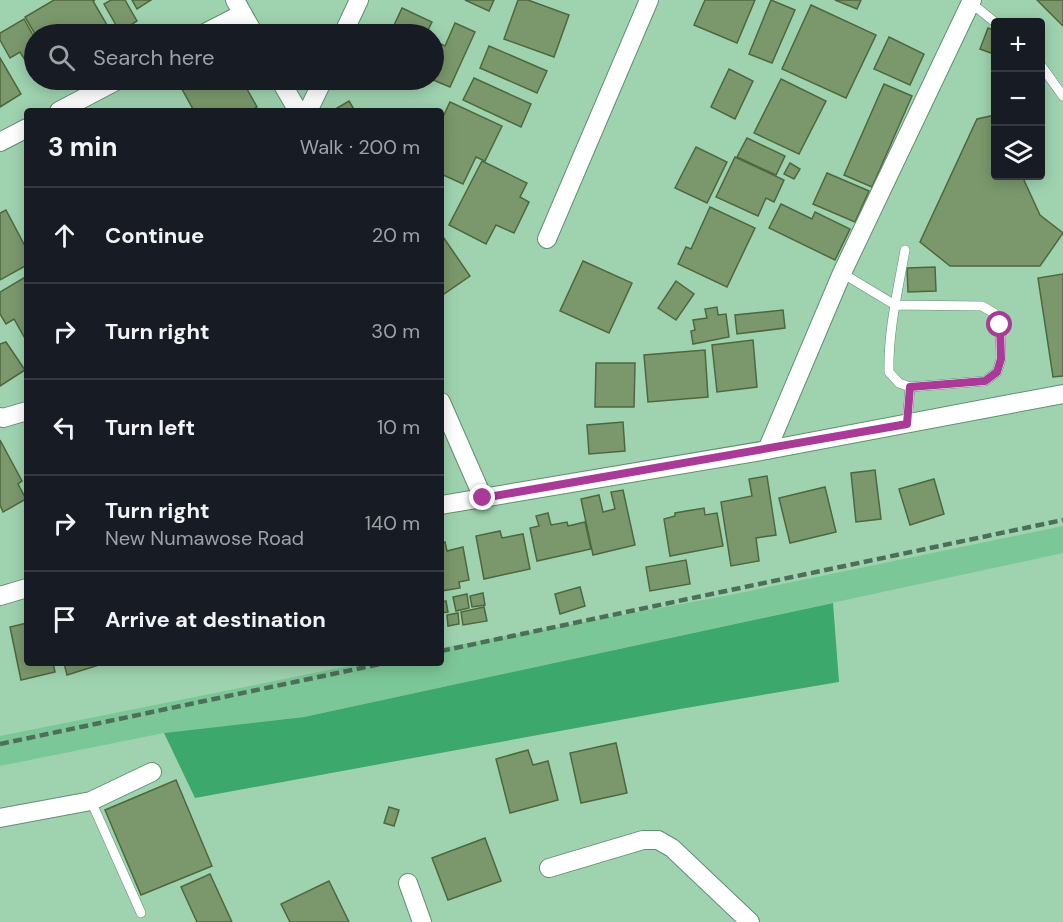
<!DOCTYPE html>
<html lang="en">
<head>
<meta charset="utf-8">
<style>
  :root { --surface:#171b24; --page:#242831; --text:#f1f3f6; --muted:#9ea1a6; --line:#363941 }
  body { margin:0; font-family:"DM Sans",sans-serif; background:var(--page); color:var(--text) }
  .controls { position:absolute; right:18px; top:18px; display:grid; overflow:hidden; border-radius:6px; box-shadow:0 3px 15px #0003 }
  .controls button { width:54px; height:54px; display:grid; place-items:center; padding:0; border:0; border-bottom:2px solid var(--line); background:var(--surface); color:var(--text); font:30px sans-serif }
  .stop { position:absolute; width:18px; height:18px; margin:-14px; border:4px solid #a93a97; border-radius:50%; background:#fff }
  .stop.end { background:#a93a97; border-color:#fff; box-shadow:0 2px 6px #0008 }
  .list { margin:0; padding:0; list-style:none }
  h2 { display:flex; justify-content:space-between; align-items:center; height:78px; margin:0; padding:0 24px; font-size:26px }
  h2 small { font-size:20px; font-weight:400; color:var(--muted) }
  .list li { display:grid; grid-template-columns:39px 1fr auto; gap:18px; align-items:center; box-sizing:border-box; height:96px; padding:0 24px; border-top:2px solid var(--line) }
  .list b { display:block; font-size:22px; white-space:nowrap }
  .list p { margin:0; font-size:20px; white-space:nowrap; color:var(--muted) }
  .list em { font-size:20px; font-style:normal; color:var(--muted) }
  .icon { flex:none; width:33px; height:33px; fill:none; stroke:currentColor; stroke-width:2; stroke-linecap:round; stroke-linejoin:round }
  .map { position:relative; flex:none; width:1063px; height:922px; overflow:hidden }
  .search { position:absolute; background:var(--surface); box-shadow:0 3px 15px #0003; left:24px; top:24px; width:420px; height:66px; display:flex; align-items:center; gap:15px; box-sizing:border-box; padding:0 21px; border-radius:33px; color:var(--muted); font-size:22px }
  .panel { position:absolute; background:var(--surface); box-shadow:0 3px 15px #0003; left:24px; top:108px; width:420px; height:558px; border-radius:6px }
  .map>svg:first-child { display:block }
</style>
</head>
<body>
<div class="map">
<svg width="1063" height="922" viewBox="0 0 1063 922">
  <rect width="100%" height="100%" fill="#9fd3b0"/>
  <path fill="#7cc797" d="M1063,526V553L304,717L164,733L0,766V736L364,663H441V648L730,595Z"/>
  <path fill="#3da86b" d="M833,603L839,682L680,709L195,798L164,733L304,717Z"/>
  <g fill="#7b986c" stroke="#4d683d" stroke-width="1.5">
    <path d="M54,0H95L93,1L107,25L91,34H35L25,17Z"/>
    <path d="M111,0H125L137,21L120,32L104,4Z"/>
    <path d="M132,0H151L137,9Z"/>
    <path d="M465,0H494L489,11Z"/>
    <path d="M518,0H528L569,15L554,57L504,39Z"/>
    <path d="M705,0H755L737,43L694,25Z"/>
    <path d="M771,0L795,10L772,63L749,54Z"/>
    <path d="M835,0H861L857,9Z"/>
    <path d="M1037,0H1063V26Z"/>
    <path d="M811,5L876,35L846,98L782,69Z"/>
    <path d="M402,8L432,22L426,34H390Z"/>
    <path d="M24,19L34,37V69L32,71L20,52L10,58L0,40V33Z"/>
    <path d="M455,23L475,32L450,87L433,80L434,41L445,46Z"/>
    <path d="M988,28L996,31V55L980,49Z"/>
    <path d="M889,37L924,54L910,85L874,69Z"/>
    <path d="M489,46L547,71L537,93L480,68Z"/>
    <path d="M0,58L21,94L0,107Z"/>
    <path d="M729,69L753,81L735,119L711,107Z"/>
    <path d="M474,78L531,104L521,127L463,100Z"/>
    <path d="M781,79L826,101L799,154L754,133Z"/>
    <path d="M177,80H242L257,107L250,111H194Z"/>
    <path d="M884,84L912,96L872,187L844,175Z"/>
    <path d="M349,101L355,111H332Z"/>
    <path d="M450,102L502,126L485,161L476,157L463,184L441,174V121Z"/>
    <path d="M995,115L996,176H1022L1040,215L1063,233L1040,266H950L920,242L977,119Z"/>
    <path d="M747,138L785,156L776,175L737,157Z"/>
    <path d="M696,147L727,162L707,203L675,188Z"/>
    <path d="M735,157L784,180L774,202L766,198L758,216L716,197Z"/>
    <path d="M482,161L527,183L520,197L529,202L514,233L496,225L486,244L449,225Z"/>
    <path d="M790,163L800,169L794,179L784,174Z"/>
    <path d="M827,173L869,191L855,222L813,204Z"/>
    <path d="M781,204L812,219L815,212L850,229L835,260L769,228Z"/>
    <path d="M710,207L755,228L727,287L678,264L686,247L691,249Z"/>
    <path d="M6,210L27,250V265L0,280V213Z"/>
    <path d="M441,234L470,276L441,296Z"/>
    <path d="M583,261L632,283L609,333L560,311Z"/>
    <path d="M935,267L936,291L908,292L907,268Z"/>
    <path d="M1063,274V376L1053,377L1038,278Z"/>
    <path d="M27,276V342L14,319L6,324L0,314V292Z"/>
    <path d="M676,281L694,294L676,320L658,308Z"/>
    <path d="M717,307L718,315L726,314L729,337L693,344L691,331L695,330L693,320L707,318L705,309Z"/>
    <path d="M783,310L785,328L737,334L735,315Z"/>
    <path d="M753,340L757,387L717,392L712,345Z"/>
    <path d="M6,342L25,370L0,386V344Z"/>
    <path d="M705,350L708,397L648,402L644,355Z"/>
    <path d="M596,363H635L634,407H595Z"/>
    <path d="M623,422L625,451L589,454L587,425Z"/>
    <path d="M0,440L22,481L18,484L26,499L3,512L0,505Z"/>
    <path d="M875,470L881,519L856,522L851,473Z"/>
    <path d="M767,476L776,535L756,538L759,561L731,566L721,502L752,496L749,479Z"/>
    <path d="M934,479L944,514L910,525L899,489Z"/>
    <path d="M825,487L836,532L790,543L779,498Z"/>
    <path d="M623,490L635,545L593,555L581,499L599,495L603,512L615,509L611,492Z"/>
    <path d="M704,508L705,515L717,513L723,546L670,556L664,519L675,516V513Z"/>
    <path d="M548,513L551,525L567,522L568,526L585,522L591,549L537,561L530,528L539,526L536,516Z"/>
    <path d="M500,531L502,538L523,534L530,569L484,579L476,536Z"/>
    <path d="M445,542L447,551L463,547L469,580L459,582L460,588L441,591V543Z"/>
    <path d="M686,560L690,584L650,591L646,567Z"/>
    <path d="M580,587L585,606L560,614L555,594Z"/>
    <path d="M483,593L485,605L472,607L470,596Z"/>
    <path d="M467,594L469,608L456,611L453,597Z"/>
    <path d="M446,601L448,612L441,613V602Z"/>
    <path d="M484,607L487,621L463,625L461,612Z"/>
    <path d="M458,613L459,624L448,626L447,615Z"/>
    <path d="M27,623V663H53L55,672L21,680L10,627Z"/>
    <path d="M64,663H105L67,675Z"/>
    <path d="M616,743L627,793L581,803L570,753Z"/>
    <path d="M528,750L533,765L548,761L558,800L510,813L496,759Z"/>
    <path d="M176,780L212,866L141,895L105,810Z"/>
    <path d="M389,807L399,810L394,826L384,823Z"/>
    <path d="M485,838L501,881L448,900L432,858Z"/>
    <path d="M210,874L232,922H197L181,887Z"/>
    <path d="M329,881L349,922H290L281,904Z"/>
  </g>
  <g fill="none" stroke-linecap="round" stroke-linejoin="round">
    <defs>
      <g id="service">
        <path d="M971,3L996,23"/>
        <path d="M1040,64L1063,96"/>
        <path d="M842,273L895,305L982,306L994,313L1000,325L1001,359L997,372L985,381L910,387L899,383L889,372C888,331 898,290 905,250"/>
        <path d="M907,424L910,387"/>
        <path d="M91,801L141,913"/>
      </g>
      <g id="minor">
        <path d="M235,0L254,34"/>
        <path d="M203,34L242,14"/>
        <path d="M343,34L359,0"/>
        <path d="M280,80L298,111"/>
        <path d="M59,111L118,80"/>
        <path d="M308,111L323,80"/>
        <path d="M0,142L27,128"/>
        <path d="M547,239L649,0"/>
        <path d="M441,402L483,498"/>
        <path d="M0,417L3,418L27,411"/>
        <path d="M767,450L842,273L972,0"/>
        <path d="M441,505L767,450L1063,394"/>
        <path d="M0,596L27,588"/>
        <path d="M0,818L91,801L152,772"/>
        <path d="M549,868L643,840H658L672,848L750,922"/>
        <path d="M408,883L422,922"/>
      </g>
    </defs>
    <use href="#service" stroke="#5f9070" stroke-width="10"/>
    <use href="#minor" stroke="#5f9070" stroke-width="20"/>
    <use href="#service" stroke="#fff" stroke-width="9"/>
    <use href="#minor" stroke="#fff" stroke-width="18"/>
    <g stroke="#4d6f59" stroke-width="4.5" stroke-dasharray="9 4.5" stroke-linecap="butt">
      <path d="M441,651L1063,520"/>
      <path d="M0,744L385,663"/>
    </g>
  </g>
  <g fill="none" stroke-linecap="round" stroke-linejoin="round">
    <path stroke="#a93a97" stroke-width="8" d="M483,498L907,424L910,387L985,381L997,372L1001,359L1000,325"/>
  </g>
</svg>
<div class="controls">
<button>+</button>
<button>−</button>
<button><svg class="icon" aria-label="layers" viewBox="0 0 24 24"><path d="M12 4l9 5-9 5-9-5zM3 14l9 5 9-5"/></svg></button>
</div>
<div class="stop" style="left:1000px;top:325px"></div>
<div class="stop end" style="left:483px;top:498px"></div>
<div class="search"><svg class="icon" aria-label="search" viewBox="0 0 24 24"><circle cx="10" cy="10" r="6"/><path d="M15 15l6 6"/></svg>Search here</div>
<section class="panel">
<h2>3 min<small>Walk · 200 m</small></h2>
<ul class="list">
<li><svg class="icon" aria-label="ahead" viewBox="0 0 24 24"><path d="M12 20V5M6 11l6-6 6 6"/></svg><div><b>Continue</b></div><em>20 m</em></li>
<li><svg class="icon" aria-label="right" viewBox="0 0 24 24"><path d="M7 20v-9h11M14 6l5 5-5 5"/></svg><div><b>Turn right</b></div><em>30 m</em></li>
<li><svg class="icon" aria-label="left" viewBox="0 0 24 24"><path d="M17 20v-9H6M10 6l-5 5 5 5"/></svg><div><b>Turn left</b></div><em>10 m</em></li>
<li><svg class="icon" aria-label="right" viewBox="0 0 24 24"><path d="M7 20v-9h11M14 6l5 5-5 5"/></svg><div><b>Turn right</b><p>New Numawose Road</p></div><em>140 m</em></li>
<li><svg class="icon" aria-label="arrive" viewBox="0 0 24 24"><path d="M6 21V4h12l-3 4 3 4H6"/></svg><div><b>Arrive at destination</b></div></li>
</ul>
</section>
</div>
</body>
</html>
